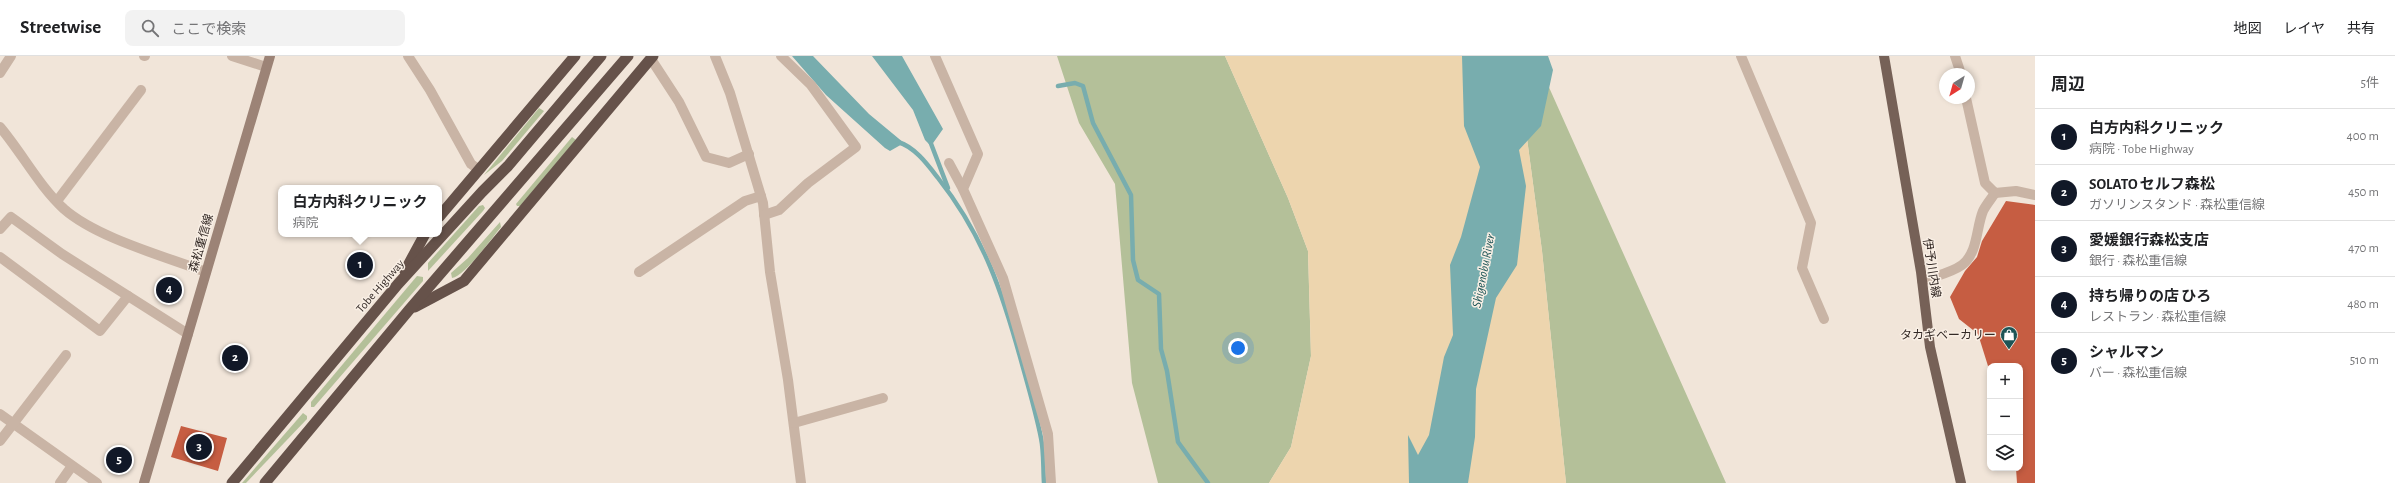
<!DOCTYPE html>
<html lang="ja">
<head>
<meta charset="utf-8">
<style>
  :root { --surface:#fff; --page:#f2f2f2; --text:#202124; --muted:#757577; --line:#e0e0e0; --accent:#111827 }
  body { margin:0; font-family:"Alegreya Sans","Noto Sans JP",sans-serif; background:var(--page); color:var(--text) }
  .controls { position:absolute; right:12px; bottom:12px; display:grid; overflow:hidden; border-radius:8px; box-shadow:0 2px 6px #0003 }
  .controls button { width:36px; height:36px; display:grid; place-items:center; padding:0; border:0; border-bottom:1px solid var(--line); background:var(--surface); color:var(--text); font:20px sans-serif }
  .compass { position:absolute; left:1939px; top:12px; width:36px; height:36px; border-radius:50%; background:var(--surface); box-shadow:0 2px 6px #0003; rotate:217deg }
  .you { position:absolute; left:1238px; top:292px; width:14px; height:14px; margin:-10px; border:3px solid #fff; border-radius:50%; background:#1a73e8; box-shadow:0 0 0 6px #1a73e833 }
  .badge { display:grid; place-items:center; width:26px; height:26px; border-radius:50%; background:var(--accent); color:#fff; font-size:13px; font-weight:700 }
  .pin { position:absolute; translate:-50% -50%; border:2px solid #fff; box-shadow:0 1px 4px #0006 }
  .popup { position:absolute; left:278px; top:129px; width:164px; height:52px; box-sizing:border-box; display:grid; place-content:center; border-radius:8px; background:var(--surface); filter:drop-shadow(0 1px 3px #0005); font-size:13px; white-space:nowrap; color:var(--muted) }
  .popup b { font-size:15px; color:var(--text) }
  .popup::after { content:''; position:absolute; left:50%; top:100%; margin-left:-8px; border:8px solid transparent; border-top-color:var(--surface) }
  .list { margin:0; padding:0; list-style:none }
  h2 { display:flex; justify-content:space-between; align-items:center; height:52px; margin:0; padding:0 16px; font-size:17px }
  h2 small { font-size:13px; font-weight:400; color:var(--muted) }
  .list li { display:grid; grid-template-columns:26px 1fr auto; gap:12px; align-items:center; box-sizing:border-box; height:56px; padding:0 16px; border-top:1px solid var(--line) }
  .list b { display:block; font-size:15px; white-space:nowrap }
  .list p { margin:0; font-size:13px; white-space:nowrap; color:var(--muted) }
  .list em { font-size:13px; font-style:normal; color:var(--muted) }
  .icon { flex:none; width:22px; height:22px; fill:none; stroke:currentColor; stroke-width:2; stroke-linecap:round; stroke-linejoin:round }
  .map { position:relative; flex:none; width:2035px; height:427px; overflow:hidden }
  header { display:flex; align-items:center; gap:24px; box-sizing:border-box; height:56px; padding:0 20px; background:var(--surface); border-bottom:1px solid var(--line) }
  header strong { font-size:19px }
  nav { display:flex; gap:22px; margin-inline-start:auto; font-size:14px }
  .search { width:280px; height:36px; background:var(--page); display:flex; align-items:center; gap:10px; box-sizing:border-box; padding:0 14px; border-radius:8px; color:var(--muted); font-size:15px }
  main { display:flex }
  aside { flex:1; background:var(--surface) }
  .map>svg:first-child { display:block }
</style>
</head>
<body>
<header>
<strong>Streetwise</strong>
<div class="search"><svg class="icon" aria-label="search" viewBox="0 0 24 24"><circle cx="10" cy="10" r="6"/><path d="M15 15l6 6"/></svg>ここで検索</div>
<nav><a>地図</a><a>レイヤ</a><a>共有</a></nav>
</header>
<main>
<div class="map">
<svg width="2035" height="427" viewBox="0 0 2035 427">
  <rect width="100%" height="100%" fill="#f1e5d9"/>
  <g fill="#b4c099">
    <path d="M1057,0H1225L1288,142L1308,195L1311,300L1291,391L1269,427H1158L1132,327L1115,128L1079,67Z"/>
    <path d="M1516,0H1535L1726,427H1566L1542,195Z"/>
    <path d="M539,52L544,55L502,105L484,119Z"/>
    <path d="M572,81L576,84L520,150H517L516,148Z"/>
    <path d="M483,149L485,152L483,155L428,215V207L479,150Z"/>
    <path d="M500,166L501,171C491,183 465,220 452,222L451,217L468,202Z"/>
    <path d="M417,220L423,221V225L314,351H311V346Z"/>
    <path d="M303,357L307,360V363L246,427H242Z"/>
  </g>
  <path fill="#edd5ae" d="M1225,0H1516L1542,195L1566,427H1269L1291,391L1311,300L1308,195L1288,142Z"/>
  <g fill="#78adae">
    <path d="M792,0H813L869,58L904,87L890,95L885,92L826,39Z"/>
    <path d="M872,0H902L943,73L931,90L925,84L913,54Z"/>
    <path d="M1462,0H1548L1553,14L1541,70L1519,94L1526,130L1517,209L1496,242L1476,333L1475,381L1468,427H1409L1408,379L1418,399L1429,379L1444,301L1453,279L1450,209L1461,181L1480,111L1464,70Z"/>
  </g>
  <g fill="none" stroke-linecap="round" stroke-linejoin="round">
    <g stroke="#78adae" stroke-width="4.5">
      <path d="M1058,30L1075,27L1083,30L1093,67L1131,139L1133,204L1138,224L1159,238L1161,293L1167,315L1178,386L1208,427"/>
      <path d="M930,85L948,132"/>
      <path d="M898,86C915,91 928,109 938,122C984,180 1003,238 1022,308C1029,333 1036,357 1041,382C1044,396 1043,412 1044,427"/>
    </g>
  </g>
  <g fill="#c65d42">
    <path d="M2006,145L2035,149V427H2017L2016,412H2020V310H1988L1978,278L1959,263L1950,241L1965,215L1977,201L1982,185Z"/>
    <path d="M181,370L227,382L218,415L171,401Z"/>
  </g>
  <g fill="none" stroke-linecap="round" stroke-linejoin="round">
    <g stroke="#c9b4a5" stroke-width="10">
      <path d="M144,0H145"/>
      <path d="M232,0L266,11"/>
      <path d="M408,0L430,34L471,108L478,113"/>
      <path d="M715,0L730,37L763,147L770,216L788,324L801,427"/>
      <path d="M935,0L978,98L963,133L1003,222L1048,378L1051,427"/>
      <path d="M1741,0L1811,167L1802,212L1824,263"/>
      <path d="M1955,0L1961,18"/>
      <path d="M651,3L679,46L706,101L729,107L749,98"/>
      <path d="M0,17L11,0"/>
      <path d="M1966,42L1985,127L1995,137L2016,135L2035,139"/>
      <path d="M0,71C22,97 39,130 64,153C97,182 164,200 206,216"/>
      <path d="M949,107L963,133"/>
      <path d="M57,145L141,34"/>
      <path d="M764,159L779,154L808,127L856,91L811,29L781,0"/>
      <path d="M0,173L11,161L62,198L188,278"/>
      <path d="M0,201L100,275L128,240"/>
      <path d="M639,216L745,145L761,140"/>
      <path d="M1922,225C1935,220 1951,217 1962,209C1978,197 1976,172 1983,155C1986,149 1991,143 1995,137"/>
      <path d="M0,358L97,427"/>
      <path d="M794,367L883,342"/>
      <path d="M0,385L66,299"/>
      <path d="M60,427L72,410"/>
    </g>
    <path stroke="#9c8376" stroke-width="10" d="M144,427L270,0"/>
    <path stroke="#766157" stroke-width="10" d="M1884,0L1921,216L1930,291L1961,427"/>
    <g stroke="#66524a" stroke-width="11">
      <path d="M439,161L575,0"/>
      <path d="M405,215L425,178"/>
      <path d="M415,251L464,225L653,0"/>
      <path d="M232,427L398,228L482,136L508,110L601,0"/>
      <path d="M265,427L409,254L628,0"/>
    </g>
  </g>
  <defs>
    <symbol id="shop-pin" viewBox="-11 -11 22 30"><path d="M0 17L-7.5 6A9.5 9.5 0 1 1 7.5 6Z" fill="#1c5456" stroke="#f9efe5"/><path d="M-5-2.5h2.3a2.7 3.5 0 0 1 5.4 0H5L5.5 6h-11ZM-1.5-2.5h3a1.5 2.3 0 0 0-3 0Z" fill="#fff"/></symbol>
  </defs>
  <g fill-rule="evenodd">
    <use href="#shop-pin" x="1999" y="269" width="20" height="27"/>
  </g>
  <g text-anchor="middle" dominant-baseline="central" stroke-width="3" stroke-linejoin="round" paint-order="stroke">
    <g font-size="12" fill="#342a26" stroke="#f9efe5">
      <text transform="translate(201 187) rotate(-74)">森松重信線</text>
      <text transform="translate(1932 212) rotate(81)">伊予川内線</text>
      <text transform="translate(380 230) rotate(-49)">Tobe Highway</text>
    </g>
    <g font-size="12" fill="#342a26" stroke="#f9efe5" text-anchor="end">
      <text x="1996" y="279">タカギベーカリー</text>
    </g>
    <g font-size="13" font-style="italic" fill="#1c5456" stroke="#f9efe5">
      <text transform="translate(1484 215) rotate(-79)">Shigenobu River</text>
    </g>
  </g>
</svg>
<div class="controls">
<button>+</button>
<button>−</button>
<button><svg class="icon" aria-label="layers" viewBox="0 0 24 24"><path d="M12 4l9 5-9 5-9-5zM3 14l9 5 9-5"/></svg></button>
</div>
<svg class="compass" viewBox="-18 -18 36 36"><path d="M0-13l5 13h-10z" fill="#e53935"/><path d="M0 13l5-13h-10z" fill="#757577"/></svg>
<div class="you"></div>
<div class="pin badge" style="left:360px;top:209px">1</div>
<div class="popup"><b>白方内科クリニック</b>病院</div>
<div class="pin badge" style="left:235px;top:302px">2</div>
<div class="pin badge" style="left:199px;top:391px">3</div>
<div class="pin badge" style="left:169px;top:234px">4</div>
<div class="pin badge" style="left:119px;top:404px">5</div>
</div>
<aside>
<h2>周辺<small>5件</small></h2>
<ul class="list">
<li><span class="badge">1</span><div><b>白方内科クリニック</b><p>病院 · Tobe Highway</p></div><em>400 m</em></li>
<li><span class="badge">2</span><div><b>SOLATO セルフ森松</b><p>ガソリンスタンド · 森松重信線</p></div><em>450 m</em></li>
<li><span class="badge">3</span><div><b>愛媛銀行森松支店</b><p>銀行 · 森松重信線</p></div><em>470 m</em></li>
<li><span class="badge">4</span><div><b>持ち帰りの店 ひろ</b><p>レストラン · 森松重信線</p></div><em>480 m</em></li>
<li><span class="badge">5</span><div><b>シャルマン</b><p>バー · 森松重信線</p></div><em>510 m</em></li>
</ul>
</aside>
</main>
</body>
</html>
